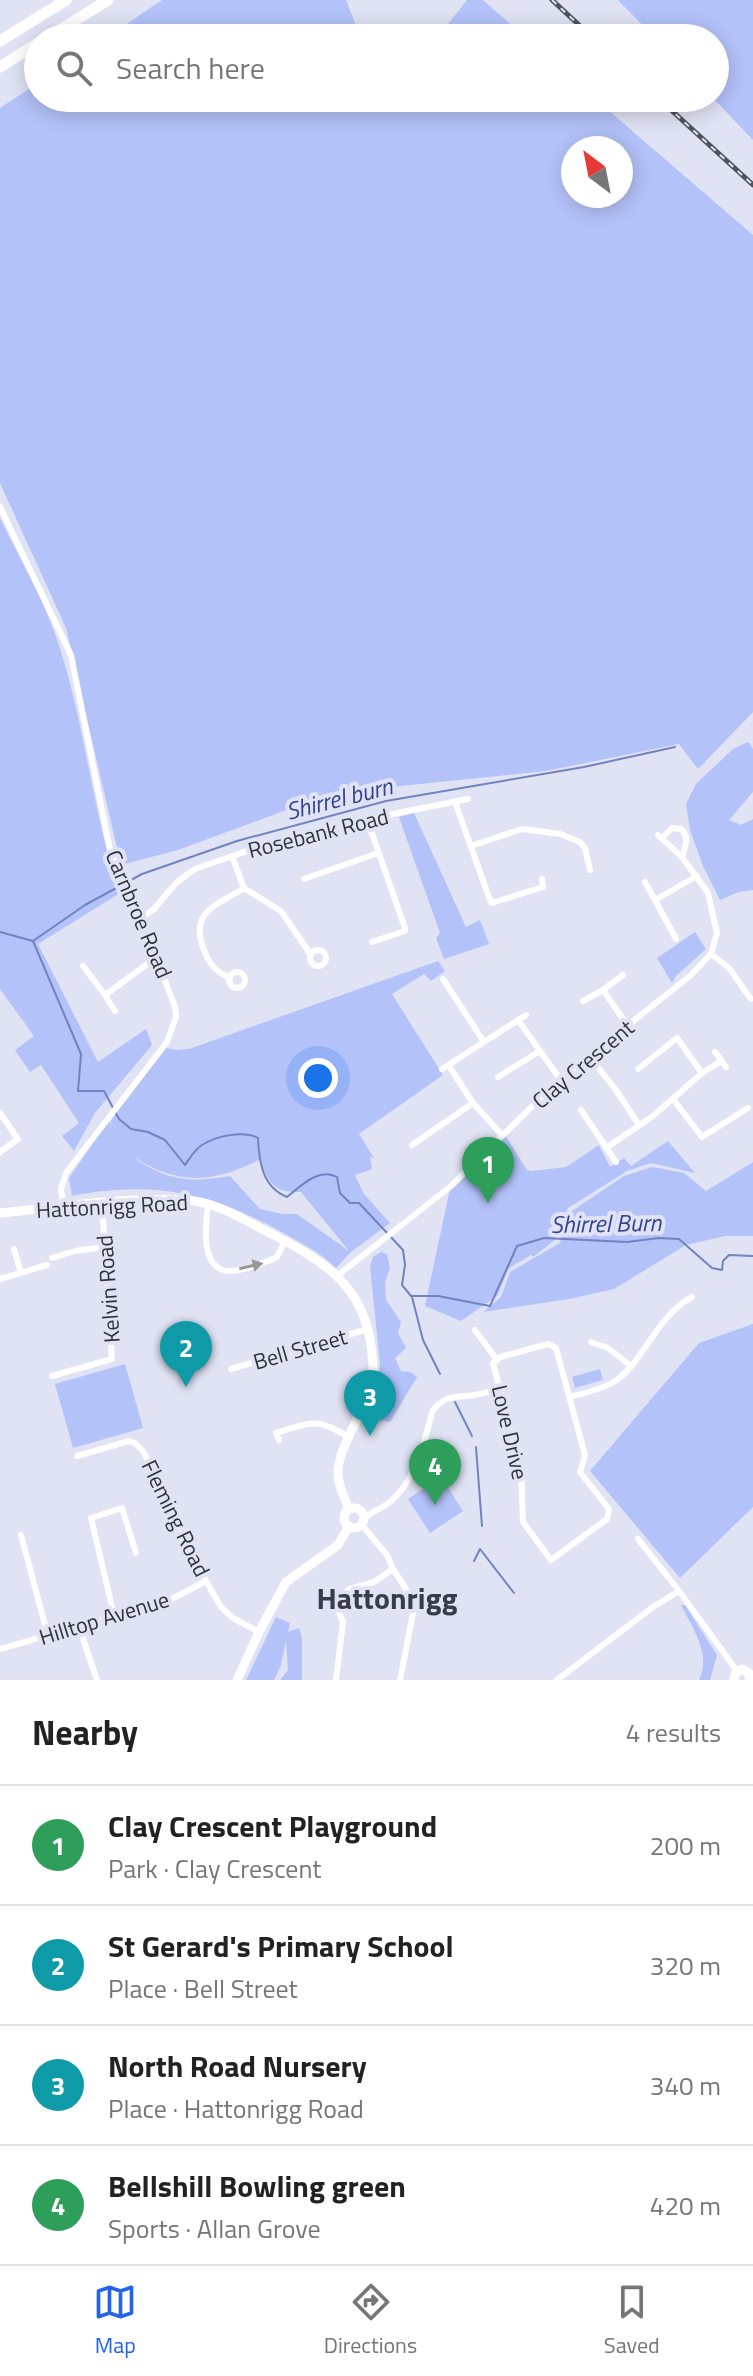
<!DOCTYPE html>
<html lang="en">
<head>
<meta charset="utf-8">
<style>
  :root { --surface:#fff; --page:#f6f6f6; --text:#222; --muted:#767676; --line:#e0e0e0; --accent:#2563eb }
  body { margin:0; font-family:"Titillium Web",sans-serif; background:var(--page); color:var(--text) }
  .compass { position:absolute; left:561px; top:136px; width:72px; height:72px; border-radius:50%; background:var(--surface); box-shadow:0 4px 20px #0003; rotate:328deg }
  .you { position:absolute; left:318px; top:1078px; width:28px; height:28px; margin:-20px; border:6px solid #fff; border-radius:50%; background:#1a73e8; box-shadow:0 0 0 12px #1a73e833 }
  .badge { display:grid; place-items:center; width:52px; height:52px; border-radius:50%; background:var(--accent); color:#fff; font-size:26px; font-weight:700 }
  .pin { position:absolute; translate:-50% -66px; filter:drop-shadow(0 2px 4px #0008) }
  .pin::after { content:''; position:absolute; top:42px; width:28px; height:24px; background:inherit; clip-path:polygon(0 0,100% 0,50% 100%) }
  .list { margin:0; padding:0; list-style:none }
  h2 { display:flex; justify-content:space-between; align-items:center; height:104px; margin:0; padding:0 32px; font-size:34px }
  h2 small { font-size:26px; font-weight:400; color:var(--muted) }
  .list li { display:grid; grid-template-columns:52px 1fr auto; gap:24px; align-items:center; box-sizing:border-box; height:120px; padding:0 32px; border-top:2px solid var(--line) }
  .list b { display:block; font-size:30px; white-space:nowrap }
  .list p { margin:0; font-size:26px; white-space:nowrap; color:var(--muted) }
  .list em { font-size:26px; font-style:normal; color:var(--muted) }
  .icon { flex:none; width:44px; height:44px; fill:none; stroke:currentColor; stroke-width:2; stroke-linecap:round; stroke-linejoin:round }
  .map { position:relative; flex:none; width:753px; height:1680px; overflow:hidden }
  .search { position:absolute; background:var(--surface); box-shadow:0 4px 20px #0003; left:24px; right:24px; top:24px; height:88px; display:flex; align-items:center; gap:20px; box-sizing:border-box; padding:0 28px; border-radius:44px; color:var(--muted); font-size:30px }
  .sheet { height:584px; background:var(--surface) }
  nav { display:flex; justify-content:space-around; align-items:center; box-sizing:border-box; height:112px; border-top:2px solid var(--line); background:var(--surface); font-size:22px; color:var(--muted) }
  nav a { display:grid; justify-items:center; gap:4px }
  nav .on { color:var(--accent) }
  .map>svg:first-child { display:block }
</style>
</head>
<body>
<div class="map">
<svg width="753" height="1680" viewBox="0 0 753 1680">
  <rect width="100%" height="100%" fill="#dfe3f4"/>
  <g fill="#b3c2f9" fill-rule="evenodd">
    <path d="M162,0H346L357,28L372,38H106Z"/>
    <path d="M467,0H483L526,38H437Z"/>
    <path d="M618,0H753V140L713,98H715V38H655Z"/>
    <path d="M38,83V98H594L753,235V712L698,769L679,744L546,771L333,793L178,850L121,865L66,628L0,483V108ZM573,148H621V196H573Z"/>
    <path d="M0,518C18,556 41,594 55,634C85,718 91,810 120,893L38,944L98,1062L146,1029L152,1045L95,1113L74,1151L62,1136L79,1123L41,1065L30,1072L15,1050L34,1036L0,989Z"/>
    <path d="M748,742L753,749V792L729,820L741,825L753,819V890L739,892L720,900L703,866L690,830L686,804L696,784L733,749Z"/>
    <path d="M414,813L466,927L480,920L489,944L444,959L436,938L440,933L399,817Z"/>
    <path d="M695,932L706,949L676,976L672,983L657,958Z"/>
    <path d="M438,961L445,971L431,981L424,974L392,994L443,1075L359,1134L374,1158L370,1157L372,1169L355,1175L364,1194L390,1223L351,1252L336,1268C321,1253 303,1244 285,1234C212,1193 155,1180 72,1196L69,1178L109,1120L111,1126V1120L166,1048L177,1050L189,1049ZM133,1157C142,1161 151,1168 161,1171C198,1185 225,1176 259,1160C270,1183 273,1193 301,1192L349,1251L297,1214H283L260,1209L230,1176C190,1183 167,1181 133,1157Z"/>
    <path d="M503,1132L527,1170L532,1171L566,1167L599,1145L610,1167L624,1158L631,1166L668,1141L695,1173L651,1163L627,1171L568,1208L556,1239L533,1257L531,1255L509,1268L497,1296L461,1321L425,1306L451,1184Z"/>
    <path d="M753,1162V1236H725L686,1245L614,1289L569,1299L483,1312L501,1297L510,1272L560,1243L569,1213L624,1176L652,1167L684,1173L706,1191Z"/>
    <path d="M381,1252L387,1254L390,1268L385,1282L386,1300L401,1322L398,1333L406,1348L395,1358L401,1371L411,1372L417,1377L390,1422L378,1420L370,1413L377,1391L380,1364L370,1266L373,1257Z"/>
    <path d="M753,1324V1507L680,1578L590,1471L699,1343Z"/>
    <path d="M125,1364L143,1428L73,1448L55,1384Z"/>
    <path d="M600,1369L603,1380L575,1388L572,1377Z"/>
    <path d="M441,1477L463,1511L430,1533L408,1499Z"/>
    <path d="M681,1605H685L717,1655L710,1680H699C712,1655 692,1627 681,1605Z"/>
    <path d="M276,1617L290,1623L288,1632L299,1628L302,1638V1680H280L288,1670L286,1640L281,1665L274,1680H246Z"/>
  </g>
  <g fill="none" stroke-linecap="round" stroke-linejoin="round">
    <g stroke="#7382c1" stroke-width="2">
      <path d="M0,932L33,941L81,1054L78,1091H104L119,1119L131,1129L148,1132L165,1140L185,1165C190,1158 195,1149 202,1145C216,1136 244,1130 258,1138C259,1161 262,1187 287,1197C301,1186 319,1167 337,1177L340,1193L350,1203H359L403,1250L405,1265L402,1285L411,1296H438L490,1306L517,1246L544,1238L627,1242L659,1238L679,1239L712,1268L722,1270L723,1261L729,1255L753,1256"/>
      <path d="M33,941L85,905L142,874L237,841L386,801L584,767L675,747"/>
      <path d="M412,1297L423,1340L440,1374"/>
      <path d="M455,1402L472,1436"/>
      <path d="M476,1447L482,1526"/>
      <path d="M474,1561L480,1549L514,1593"/>
    </g>
    <g stroke="#fff" stroke-width="6">
      <path d="M0,507L71,655L110,850L141,918L175,1007L176,1017L167,1042L66,1173L61,1189L63,1207"/>
      <path d="M455,802L490,900L492,903L543,887L542,879"/>
      <path d="M367,819L405,928V931L372,942"/>
      <path d="M662,838L672,828L681,829C690,837 685,847 682,857"/>
      <path d="M471,846L522,829L560,834L580,842L585,848L590,870"/>
      <path d="M304,879L378,853"/>
      <path d="M645,882L655,900"/>
      <path d="M244,888L281,911L311,955"/>
      <path d="M141,918L153,910L177,882L195,869L276,841L318,829L468,799"/>
      <path d="M676,939L655,900L697,876"/>
      <circle cx="318" cy="958" r="8"/>
      <path d="M711,954L729,968L751,999"/>
      <path d="M83,966L105,995"/>
      <circle cx="237" cy="980" r="8"/>
      <path d="M230,978C216,972 209,964 204,950C189,911 216,906 244,888L232,856"/>
      <path d="M443,979L484,1042"/>
      <path d="M603,990L623,975"/>
      <path d="M583,1001L603,990L628,1026"/>
      <path d="M115,1011L105,995L157,957"/>
      <path d="M518,1020L560,1079"/>
      <path d="M715,1052L726,1067"/>
      <path d="M589,1056L616,1090L639,1125"/>
      <path d="M449,1066L473,1103L502,1135"/>
      <path d="M442,1069L526,1015"/>
      <path d="M702,1073L720,1062"/>
      <path d="M498,1077L540,1051"/>
      <path d="M673,1099L702,1137L748,1108"/>
      <path d="M581,1110L616,1162"/>
      <path d="M0,1113L18,1139L0,1152"/>
      <path d="M412,1145L473,1103"/>
      <path d="M606,1148L653,1116L702,1073L677,1038L638,1069"/>
      <path d="M208,1204C206,1223 199,1268 228,1271C240,1272 260,1264 271,1260L277,1257L285,1241"/>
      <path d="M14,1249L21,1273"/>
      <path d="M52,1258L75,1251L104,1247"/>
      <path d="M337,1276L451,1186L560,1079L690,976L711,954L717,933L708,893L682,857L658,835"/>
      <path d="M0,1279L47,1265"/>
      <path d="M475,1330L497,1360"/>
      <path d="M591,1342L608,1348L631,1366"/>
      <path d="M548,1344L556,1348L585,1455L580,1472L609,1509L607,1519L551,1560L523,1522L521,1469L493,1363L500,1357Z"/>
      <path d="M231,1369L368,1329"/>
      <path d="M52,1376L112,1359L102,1204"/>
      <path d="M570,1397C584,1393 600,1390 612,1383C643,1365 655,1317 692,1297"/>
      <path d="M279,1440L276,1433C313,1422 315,1417 349,1437"/>
      <path d="M77,1456L129,1441L135,1443L143,1451L206,1581L221,1607L233,1618L259,1632"/>
      <path d="M365,1518C373,1510 383,1509 391,1501C418,1477 423,1443 433,1410C446,1394 456,1398 474,1395C482,1394 491,1391 499,1389"/>
      <path d="M362,1525L387,1555L393,1569L415,1603L400,1680"/>
      <path d="M21,1535L48,1636"/>
      <path d="M638,1539L679,1591L737,1671"/>
      <path d="M114,1615L91,1518L122,1508L136,1553"/>
      <path d="M79,1627L97,1680"/>
      <path d="M0,1649L168,1601L206,1581"/>
      <path d="M336,1680L343,1622L334,1600L350,1589L374,1582L393,1569"/>
      <path d="M557,1680L653,1607L679,1591"/>
    </g>
    <g stroke="#fff" stroke-width="9">
      <path d="M0,1213C62,1207 133,1195 194,1201C218,1204 241,1218 262,1229C326,1262 369,1285 373,1365C375,1402 337,1443 338,1474C338,1486 345,1498 349,1509"/>
      <circle cx="354" cy="1518" r="10"/>
      <path d="M237,1680L259,1632L286,1582L338,1545L349,1526"/>
      <path d="M734,1680L735,1674L742,1669L749,1673V1680"/>
    </g>
    <g stroke="#fff" stroke-width="11">
      <path d="M47,38L108,0"/>
      <path d="M0,41L66,0"/>
      <path d="M0,67L38,43"/>
    </g>
    <defs>
      <g id="rail">
        <path d="M552,0L593,38"/>
        <path d="M658,98L753,185"/>
      </g>
    </defs>
    <use href="#rail" stroke="#51535c" stroke-width="5"/>
    <use href="#rail" stroke="#dfe3f4" stroke-width="2" stroke-dasharray="6" stroke-linecap="butt"/>
  </g>
  <defs><path id="oneway-solid" d="M-6-.8H1V-3.2L6.5 0L1 3.2V.8H-6Z" transform="scale(2)"/></defs>
  <use fill="#98989c" href="#oneway-solid" transform="translate(251 1266) rotate(-13)"/>
  <g text-anchor="middle" dominant-baseline="central" stroke-width="8" stroke-linejoin="round" paint-order="stroke">
    <g font-size="22" fill="#303238" stroke="#dfe3f4">
      <text transform="translate(318 833) rotate(-14)">Rosebank Road</text>
      <text transform="translate(139 914) rotate(67)">Carnbroe Road</text>
      <text transform="translate(583 1064) rotate(-40)">Clay Crescent</text>
      <text transform="translate(112 1206) rotate(-3)">Hattonrigg Road</text>
      <text transform="translate(108 1289) rotate(-94)">Kelvin Road</text>
      <text transform="translate(300 1349) rotate(-16)">Bell Street</text>
      <text transform="translate(510 1432) rotate(77)">Love Drive</text>
      <text transform="translate(176 1518) rotate(64)">Fleming Road</text>
      <text transform="translate(104 1618) rotate(-17)">Hilltop Avenue</text>
    </g>
    <g font-size="24" font-style="italic" fill="#36428f" stroke="#dfe3f4">
      <text transform="translate(339 798) rotate(-14)">Shirrel burn</text>
      <text transform="translate(606 1223) rotate(-1)">Shirrel Burn</text>
    </g>
    <g font-size="30" font-weight="bold" fill="#393c49" stroke="#dfe3f4">
      <text x="387" y="1598">Hattonrigg</text>
    </g>
  </g>
</svg>
<svg class="compass" viewBox="-18 -18 36 36"><path d="M0-13l5 13h-10z" fill="#e53935"/><path d="M0 13l5-13h-10z" fill="#767676"/></svg>
<div class="you"></div>
<div class="pin badge" style="left:488px;top:1203px;background:#2e9e5b">1</div>
<div class="pin badge" style="left:186px;top:1387px;background:#0f9aa8">2</div>
<div class="pin badge" style="left:370px;top:1436px;background:#0f9aa8">3</div>
<div class="pin badge" style="left:435px;top:1505px;background:#2e9e5b">4</div>
<div class="search"><svg class="icon" aria-label="search" viewBox="0 0 24 24"><circle cx="10" cy="10" r="6"/><path d="M15 15l6 6"/></svg>Search here</div>
</div>
<section class="sheet">
<h2>Nearby<small>4 results</small></h2>
<ul class="list">
<li><span class="badge" style="background:#2e9e5b">1</span><div><b>Clay Crescent Playground</b><p>Park · Clay Crescent</p></div><em>200 m</em></li>
<li><span class="badge" style="background:#0f9aa8">2</span><div><b>St Gerard's Primary School</b><p>Place · Bell Street</p></div><em>320 m</em></li>
<li><span class="badge" style="background:#0f9aa8">3</span><div><b>North Road Nursery</b><p>Place · Hattonrigg Road</p></div><em>340 m</em></li>
<li><span class="badge" style="background:#2e9e5b">4</span><div><b>Bellshill Bowling green</b><p>Sports · Allan Grove</p></div><em>420 m</em></li>
</ul>
</section>
<nav>
<a class="on"><svg class="icon" aria-label="map" viewBox="0 0 24 24"><path d="M3 6l6-2 6 2 6-2v14l-6 2-6-2-6 2zM9 4v14M15 6v14"/></svg>Map</a>
<a><svg class="icon" aria-label="directions" viewBox="0 0 24 24"><path d="M12 3l9 9-9 9-9-9zM9 14v-3h6M13 9l2 2-2 2"/></svg>Directions</a>
<a><svg class="icon" aria-label="saved" viewBox="0 0 24 24"><path d="M7 4h10v16l-5-4-5 4z"/></svg>Saved</a>
</nav>
</body>
</html>
